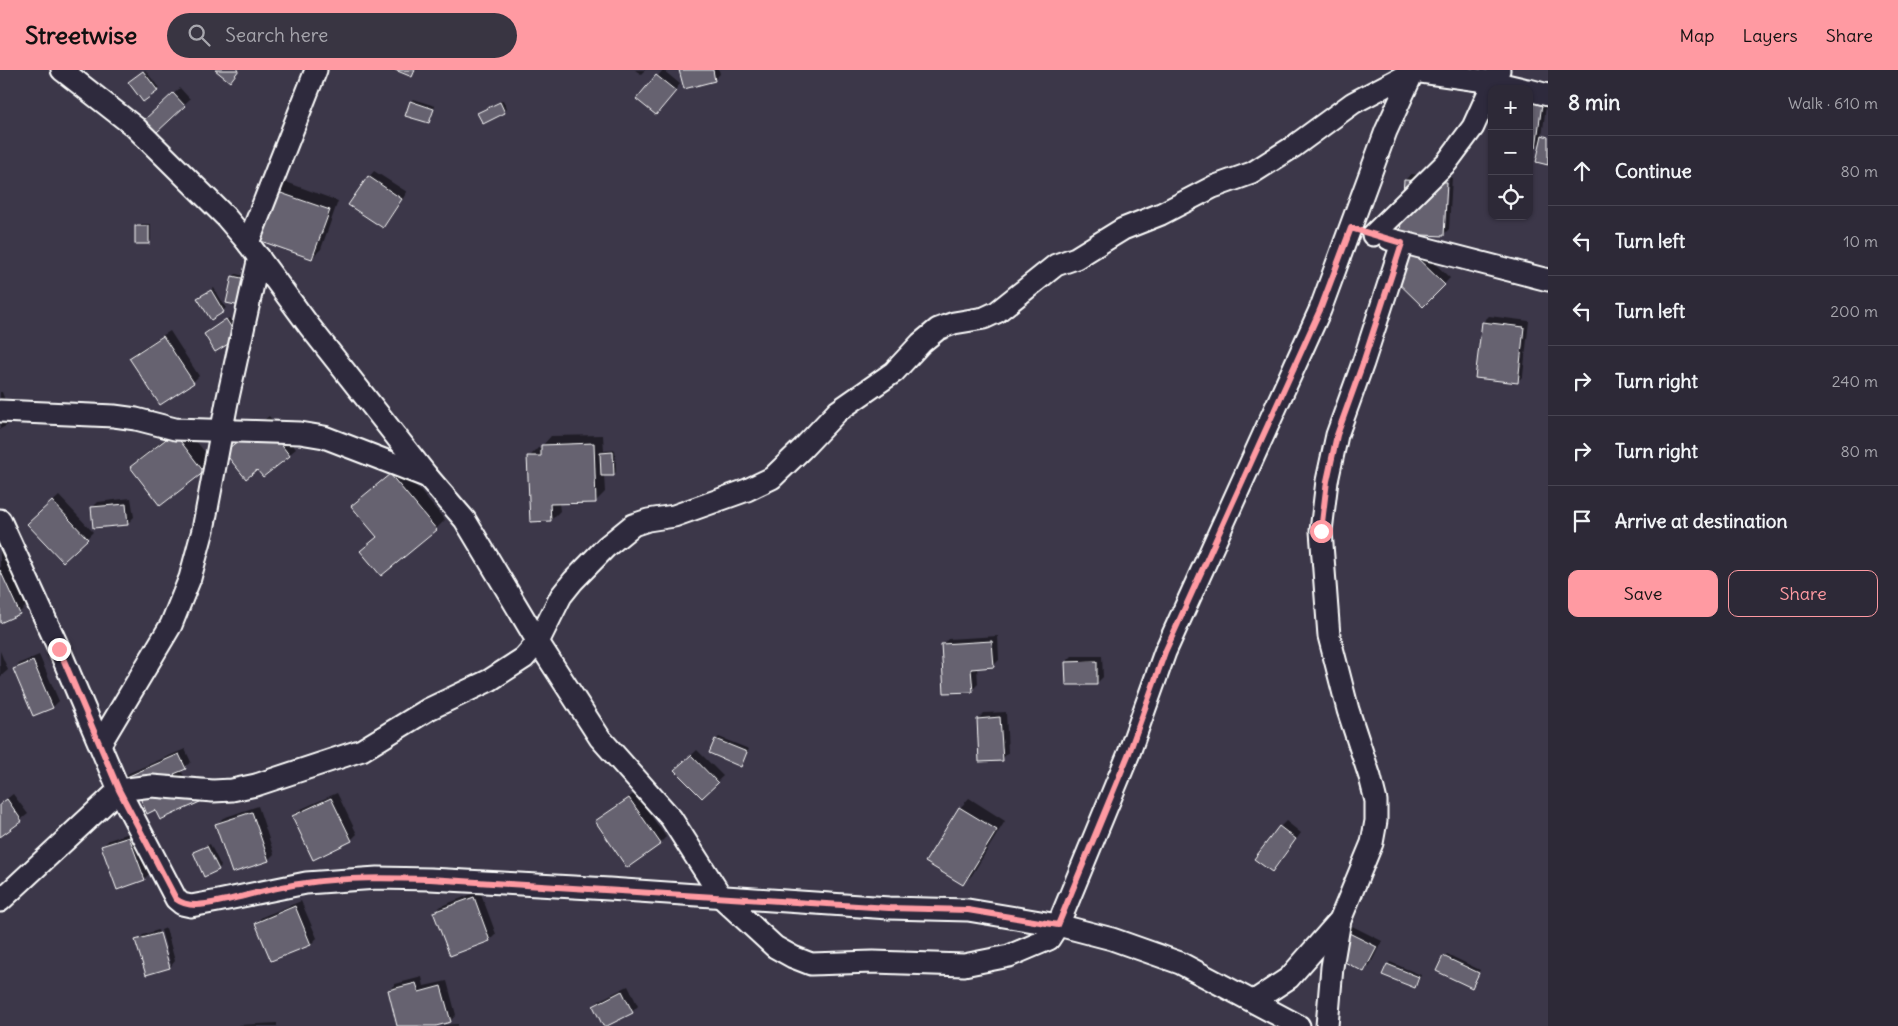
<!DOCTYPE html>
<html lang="en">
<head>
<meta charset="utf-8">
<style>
  :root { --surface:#2d2937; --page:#393542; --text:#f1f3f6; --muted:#a7a6ad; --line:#484552; --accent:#ff9aa2 }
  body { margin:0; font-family:Delius,sans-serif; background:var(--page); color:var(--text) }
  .controls { position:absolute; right:15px; top:15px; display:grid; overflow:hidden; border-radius:10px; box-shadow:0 1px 4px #0004 }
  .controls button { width:45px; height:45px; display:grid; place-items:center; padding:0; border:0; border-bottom:1px solid var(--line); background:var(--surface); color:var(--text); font:25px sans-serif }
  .stop { position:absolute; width:15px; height:15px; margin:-11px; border:4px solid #ff9aa2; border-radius:50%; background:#fff }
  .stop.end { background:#ff9aa2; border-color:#fff; box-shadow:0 1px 5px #0008 }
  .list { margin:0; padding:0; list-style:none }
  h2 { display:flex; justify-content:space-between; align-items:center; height:65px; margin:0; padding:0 20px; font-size:21px }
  h2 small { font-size:16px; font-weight:400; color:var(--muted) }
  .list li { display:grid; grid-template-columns:32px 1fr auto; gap:15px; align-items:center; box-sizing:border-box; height:70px; padding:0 20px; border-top:1px solid var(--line) }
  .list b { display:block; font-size:19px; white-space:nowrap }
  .list em { font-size:16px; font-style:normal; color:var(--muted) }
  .actions { display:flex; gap:10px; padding:15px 20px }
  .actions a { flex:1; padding:11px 0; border:1px solid var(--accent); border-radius:10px; text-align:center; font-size:18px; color:var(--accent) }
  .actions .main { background:var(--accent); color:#111 }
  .icon { flex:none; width:28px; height:28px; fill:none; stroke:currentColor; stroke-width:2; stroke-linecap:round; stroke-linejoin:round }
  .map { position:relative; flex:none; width:1548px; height:956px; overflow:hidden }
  header { display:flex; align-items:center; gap:30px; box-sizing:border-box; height:70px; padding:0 25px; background:var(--accent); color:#111 }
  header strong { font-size:24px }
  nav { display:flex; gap:28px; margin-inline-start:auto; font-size:18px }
  .search { width:350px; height:45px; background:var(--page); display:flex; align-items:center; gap:12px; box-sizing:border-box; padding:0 18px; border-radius:28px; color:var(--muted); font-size:19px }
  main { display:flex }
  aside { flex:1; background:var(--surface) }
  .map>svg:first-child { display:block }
</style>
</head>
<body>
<header>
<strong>Streetwise</strong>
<div class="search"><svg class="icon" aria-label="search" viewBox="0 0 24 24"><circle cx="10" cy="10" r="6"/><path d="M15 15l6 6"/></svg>Search here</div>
<nav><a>Map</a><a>Layers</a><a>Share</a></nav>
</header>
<main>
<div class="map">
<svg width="1548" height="956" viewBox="0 0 1548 956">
  <rect width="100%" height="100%" fill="#3c3749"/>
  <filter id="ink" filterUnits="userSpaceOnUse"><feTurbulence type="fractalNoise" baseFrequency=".02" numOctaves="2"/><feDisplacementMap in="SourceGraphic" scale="10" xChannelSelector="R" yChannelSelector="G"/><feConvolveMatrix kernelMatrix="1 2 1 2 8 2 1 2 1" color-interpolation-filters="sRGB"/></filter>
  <g filter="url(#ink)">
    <g fill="#0007">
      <path d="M145,0L159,18L157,20L132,9Z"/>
      <path d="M635,0H645L641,4Z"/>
      <path d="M663,0L680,14L661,37L638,29Z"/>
      <path d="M681,0H719L720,4L714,10Z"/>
      <path d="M180,18L190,29L156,61L146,50Z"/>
      <path d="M1529,19L1548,20L1542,67L1548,68V94L1542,70L1536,76Z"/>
      <path d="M413,29L435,36L431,49L428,52L411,32Z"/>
      <path d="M503,30L507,39L484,52L481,41Z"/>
      <path d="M374,101L407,122L389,150L383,156L369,107Z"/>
      <path d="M1411,104L1446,107L1443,160H1445L1449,107H1452L1449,159L1443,165L1405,110Z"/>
      <path d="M286,112L338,131L321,179L312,188L276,121Z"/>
      <path d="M139,154H151V170L148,172L137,157Z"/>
      <path d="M1412,172L1450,208L1423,236Z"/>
      <path d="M236,204L253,208L247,233L233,207Z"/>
      <path d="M214,218L226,238L211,248L201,226Z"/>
      <path d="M1489,246L1529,251L1523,306L1517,312L1483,252Z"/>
      <path d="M229,248L240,264L208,262Z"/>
      <path d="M170,261L199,306L193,312L131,288L136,282Z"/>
      <path d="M0,322H2L12,350L6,356L0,359Z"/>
      <path d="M269,346L296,379L263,406L232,376Z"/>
      <path d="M183,355L213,392L204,401L131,397L140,388Z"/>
      <path d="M603,365L604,381L615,380L616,402L614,404L604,405L605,422L596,431L559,433L560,441L551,450L529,387L538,378H542V376L551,366Z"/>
      <path d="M399,396L445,450L436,459L378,466L353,436Z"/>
      <path d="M59,426L93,462L87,468L35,448Z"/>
      <path d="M131,428L134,447L128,453L92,438L98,432Z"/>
      <path d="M0,472L28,534L19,543L0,552Z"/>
      <path d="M998,566L999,590L993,596L977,597L978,614L972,620L942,575L948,569Z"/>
      <path d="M0,581L8,600L0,607Z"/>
      <path d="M39,585L59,631L53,637L34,645L15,599L20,593Z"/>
      <path d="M1072,586H1102L1103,607L1097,613L1066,592Z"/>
      <path d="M1006,642L1008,683L1002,689L978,649L984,643Z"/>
      <path d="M719,667L749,679L741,695L716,670Z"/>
      <path d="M185,679L191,692L181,700L186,711L156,739L139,721L123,709L129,703Z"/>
      <path d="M697,680L723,706L702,726L676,700Z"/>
      <path d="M337,723L357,764L351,770L293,746L299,740Z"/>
      <path d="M635,723L666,767L660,773L596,751Z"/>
      <path d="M13,724L28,744L0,766V734Z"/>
      <path d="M969,728L1005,751L972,805L963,814L927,792L960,738Z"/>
      <path d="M258,736L274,784L268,790L217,754L223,748Z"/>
      <path d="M1286,751L1301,763L1277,795L1280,757Z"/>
      <path d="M135,761L150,803L144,809L103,776L109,770Z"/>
      <path d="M210,774L221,796L218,799L194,783Z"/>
      <path d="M480,821L496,864L490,870L451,885L435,842L441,836Z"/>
      <path d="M301,831L317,868L311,874L256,853L262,847Z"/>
      <path d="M1344,852L1382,871L1370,895L1364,901Z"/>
      <path d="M166,858L175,891L170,897L137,871L143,865L158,860L168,895H171L161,860Z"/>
      <path d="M1447,884L1480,900L1472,916L1444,887Z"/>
      <path d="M1390,892L1421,905L1417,914L1414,917L1388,895Z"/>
      <path d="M422,907L424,916L447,911L456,945L450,951L431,956H399L389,920L395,914Z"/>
      <path d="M628,916L638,936L632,942L594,936L600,930Z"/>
      <path d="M277,953V956H238L240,955Z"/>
      <path d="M458,954V956H442L443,955Z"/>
    </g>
    <g fill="#666270" stroke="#fff">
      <path d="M215,0H239L230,12Z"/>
      <path d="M395,0H415L412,7Z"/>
      <path d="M679,0H713L715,11L684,19Z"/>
      <path d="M143,1L158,21L143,32L128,12Z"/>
      <path d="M656,5L676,21L656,45L636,29Z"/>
      <path d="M173,23L185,36L156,63L144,50Z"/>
      <path d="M1529,24L1543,26L1536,78L1529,77Z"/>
      <path d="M410,31L434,39L429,53L405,46Z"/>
      <path d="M500,32L505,43L483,54L477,43Z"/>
      <path d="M1542,65L1548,67V95L1536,92Z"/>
      <path d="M368,106L402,129L383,158L348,135Z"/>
      <path d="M1404,110L1447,112L1444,166L1400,164Z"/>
      <path d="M275,121L330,140L312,189L258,170Z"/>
      <rect x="135" y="156" width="14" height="18"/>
      <path d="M1406,177L1445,215L1423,237L1384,199Z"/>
      <path d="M232,206L251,210L245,237L226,233Z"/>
      <path d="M211,220L224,242L211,250L197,228Z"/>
      <path d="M226,249L238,268L215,282L204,264Z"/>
      <path d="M1482,252L1524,257L1518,313L1475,308Z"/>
      <path d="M163,266L194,313L160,335L129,288Z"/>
      <path d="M263,351L290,386L263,407L257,400L246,409L224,382Z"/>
      <path d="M174,363L204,402L160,436L130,397Z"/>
      <path d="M594,373L596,433L550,434L551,451L530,452L527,386H541V375Z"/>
      <path d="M613,382L614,406H601L600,383Z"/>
      <path d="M390,404L437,460L381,506L360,481L377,467L351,436Z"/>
      <path d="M52,431L88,469L63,492L27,454Z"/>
      <path d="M126,434L128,455L93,458L91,437Z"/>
      <path d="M0,500L20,544L0,553Z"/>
      <path d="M992,571L994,597L971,599L973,622L944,623L941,574Z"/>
      <path d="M33,591L53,638L33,646L13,599Z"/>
      <path d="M1097,591V615H1066L1065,592Z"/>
      <path d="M1000,647L1003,691L979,692L977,649Z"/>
      <path d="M715,669L747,682L741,697L709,683Z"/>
      <path d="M179,684L186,699L174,704L180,716L190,711L200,732L160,750L155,740L147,744L138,723L122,709Z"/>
      <path d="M691,685L718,713L702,728L674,700Z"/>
      <path d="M331,728L352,771L313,790L292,746Z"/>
      <path d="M629,728L661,774L627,798L595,751Z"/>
      <path d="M7,729L22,751L0,767V734Z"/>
      <path d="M959,737L997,760L963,815L925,792Z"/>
      <path d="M252,742L269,791L232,803L215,754Z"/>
      <path d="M1279,756L1296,769L1272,802L1254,789Z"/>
      <path d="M129,767L145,810L117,820L101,776Z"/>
      <path d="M207,776L219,800L204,807L193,782Z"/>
      <path d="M474,827L490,871L450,886L433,842Z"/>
      <path d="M295,836L311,875L271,891L255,853Z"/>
      <path d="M1337,857L1377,877L1364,902L1325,882Z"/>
      <path d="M160,863L170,898L146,905L135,870Z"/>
      <path d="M1443,886L1479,903L1472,918L1436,901Z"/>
      <path d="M1387,894L1419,907L1415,918L1382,905Z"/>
      <path d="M416,913L419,922L441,916L451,952L436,956H397L388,920Z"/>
      <path d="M622,921L633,943L607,956H603L593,936Z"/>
    </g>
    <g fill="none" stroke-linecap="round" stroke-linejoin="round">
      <defs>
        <g id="street">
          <path d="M62,0L135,57L225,146L248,173L310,257L428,407L465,450L538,572L600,668L671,748L722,828L775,877L793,887L811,894L873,892L964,895L1009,886L1049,869L1058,855L1129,683L1165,582L1320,240L1386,61L1414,0"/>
          <path d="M1529,20L1548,25"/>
          <path d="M1373,165L1447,92L1473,57L1499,0"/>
          <path d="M1389,169L1548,210"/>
          <path d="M248,173L316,0"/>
          <path d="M0,341L114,346L136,349L175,359L300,363L324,367L428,407"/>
          <path d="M0,450L59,579L119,720L176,829L182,834L191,836L218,831L306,813L377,808L430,809L609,819L889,838L968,840L1058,855L1112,869L1180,893L1299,956"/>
          <path d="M100,674L171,555L190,508L203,460L227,332L259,187"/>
          <path d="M0,831L119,720L152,716L213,721L232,720L256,715L362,680L429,639L490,610L524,588L538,572L561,526L573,511L606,477L633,455L648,450L674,446L705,435L747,420L772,408L802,379L838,341L894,302L921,273L938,259L954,253L984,248L997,242L1056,195L1076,188L1123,159L1161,144L1213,117L1252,103L1293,77L1353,33L1414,1L1493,12L1523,19"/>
          <path d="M1254,931L1289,908L1340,850L1372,773L1376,751V731L1370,707L1348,640L1329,566L1321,461L1327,411L1337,365L1363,293L1402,173"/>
          <path d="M1327,956L1332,897L1340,850"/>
        </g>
      </defs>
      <use href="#street" stroke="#fff" stroke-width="25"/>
      <use href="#street" stroke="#2f2a3d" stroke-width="21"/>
    </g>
  </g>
  <g fill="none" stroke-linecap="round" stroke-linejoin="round" filter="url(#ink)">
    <path stroke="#ff9aa2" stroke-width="6" d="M59,579L119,720L176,829C190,840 211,833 227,830C253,824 280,816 306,813C347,807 389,808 430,809L889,838L968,840L1058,855L1129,683L1165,582L1320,240L1351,158L1402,173L1363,293L1337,365L1327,411L1321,461"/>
  </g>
</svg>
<div class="controls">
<button>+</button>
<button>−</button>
<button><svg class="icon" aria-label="locate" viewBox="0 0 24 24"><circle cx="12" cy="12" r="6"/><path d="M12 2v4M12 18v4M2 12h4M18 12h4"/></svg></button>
</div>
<div class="stop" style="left:1321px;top:461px"></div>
<div class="stop end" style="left:59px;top:579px"></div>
</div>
<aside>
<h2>8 min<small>Walk · 610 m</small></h2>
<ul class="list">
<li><svg class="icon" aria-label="ahead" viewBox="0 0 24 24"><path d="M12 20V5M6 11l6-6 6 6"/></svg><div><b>Continue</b></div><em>80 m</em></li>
<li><svg class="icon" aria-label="left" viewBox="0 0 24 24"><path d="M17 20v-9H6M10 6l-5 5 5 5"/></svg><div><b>Turn left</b></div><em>10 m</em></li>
<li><svg class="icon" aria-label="left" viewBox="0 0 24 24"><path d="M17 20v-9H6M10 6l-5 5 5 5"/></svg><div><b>Turn left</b></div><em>200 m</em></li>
<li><svg class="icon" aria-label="right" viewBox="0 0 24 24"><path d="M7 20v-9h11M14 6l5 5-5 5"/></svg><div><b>Turn right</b></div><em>240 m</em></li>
<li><svg class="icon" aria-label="right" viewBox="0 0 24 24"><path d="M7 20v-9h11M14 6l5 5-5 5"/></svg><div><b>Turn right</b></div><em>80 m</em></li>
<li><svg class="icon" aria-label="arrive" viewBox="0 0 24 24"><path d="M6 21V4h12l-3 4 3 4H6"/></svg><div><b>Arrive at destination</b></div></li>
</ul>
<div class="actions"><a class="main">Save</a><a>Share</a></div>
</aside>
</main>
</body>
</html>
